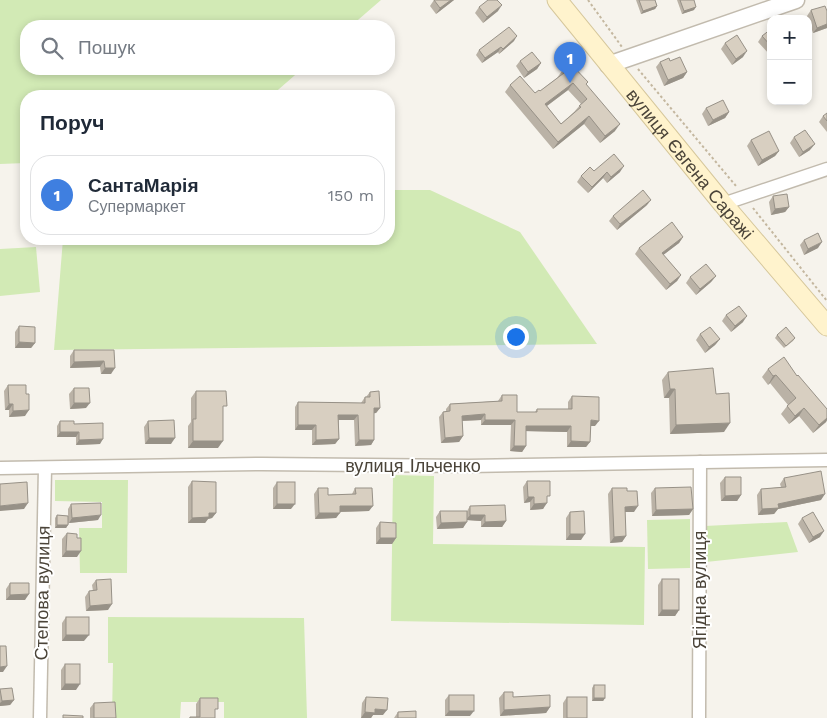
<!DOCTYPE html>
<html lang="uk">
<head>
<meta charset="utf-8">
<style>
  :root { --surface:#fff; --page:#f2f2f3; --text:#1f2937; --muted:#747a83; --line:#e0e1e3; --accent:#0f766e }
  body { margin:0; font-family:"Work Sans",sans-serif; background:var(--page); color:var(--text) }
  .controls { position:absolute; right:15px; top:15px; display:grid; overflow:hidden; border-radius:10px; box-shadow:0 2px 8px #0003 }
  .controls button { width:45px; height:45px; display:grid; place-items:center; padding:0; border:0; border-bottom:1px solid var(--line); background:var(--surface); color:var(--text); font:25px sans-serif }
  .you { position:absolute; left:515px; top:336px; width:18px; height:18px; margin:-12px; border:4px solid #fff; border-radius:50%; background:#1a73e8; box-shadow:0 0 0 8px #1a73e833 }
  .badge { display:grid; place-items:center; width:32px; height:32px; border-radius:50%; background:var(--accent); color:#fff; font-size:16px; font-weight:700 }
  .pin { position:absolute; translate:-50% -41px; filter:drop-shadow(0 1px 2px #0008) }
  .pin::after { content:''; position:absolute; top:26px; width:18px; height:15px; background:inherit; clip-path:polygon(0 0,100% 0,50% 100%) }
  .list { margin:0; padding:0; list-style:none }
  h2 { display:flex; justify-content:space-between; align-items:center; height:65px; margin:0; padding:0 20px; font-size:21px }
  h2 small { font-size:16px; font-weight:400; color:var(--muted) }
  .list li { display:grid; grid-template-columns:32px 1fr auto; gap:15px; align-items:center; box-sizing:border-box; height:80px; margin:0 10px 10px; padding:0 10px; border:1px solid var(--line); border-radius:20px }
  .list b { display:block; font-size:19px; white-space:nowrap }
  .list p { margin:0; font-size:16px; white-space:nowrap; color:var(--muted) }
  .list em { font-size:16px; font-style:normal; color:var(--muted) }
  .icon { flex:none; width:28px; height:28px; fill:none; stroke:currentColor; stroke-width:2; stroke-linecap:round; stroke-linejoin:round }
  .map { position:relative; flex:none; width:827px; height:718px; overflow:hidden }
  .search { position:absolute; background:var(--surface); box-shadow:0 2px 8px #0003; left:20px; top:20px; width:375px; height:55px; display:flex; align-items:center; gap:12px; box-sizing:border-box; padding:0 18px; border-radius:20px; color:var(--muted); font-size:19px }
  .panel { position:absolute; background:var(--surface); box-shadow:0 2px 8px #0003; left:20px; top:90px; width:375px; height:155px; border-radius:20px }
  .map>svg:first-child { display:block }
</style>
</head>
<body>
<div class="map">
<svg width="827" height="718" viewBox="0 0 827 718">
  <rect width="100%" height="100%" fill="#f6f3ec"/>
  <g fill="#d2eab5">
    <path d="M0,0H381L351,26H26V69H302L271,96H26V163L0,164Z"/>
    <path d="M389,190H430L520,232L597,344L54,350L63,239H389Z"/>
    <path d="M36,247L40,292L0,296V249Z"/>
    <path d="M393,475L434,476L433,544L645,547L644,625L391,621Z"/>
    <path d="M55,480H128L127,573H80L79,528H102V502L55,501Z"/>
    <path d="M690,519V568L648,569L647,520Z"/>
    <path d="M787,522L798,552L706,562L705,526Z"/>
    <path d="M108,617L304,618L307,718H224V702H181L180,718H112L113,663H108Z"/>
  </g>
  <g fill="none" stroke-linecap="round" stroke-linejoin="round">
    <defs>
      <g id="minor">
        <path d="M723,204L827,169"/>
        <path d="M0,468L262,464L469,466L827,460"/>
        <path d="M40,718L45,468"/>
        <path d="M699,718L700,462"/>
      </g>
      <path id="tertiary" d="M608,65L796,0"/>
      <g id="secondary">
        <path id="s1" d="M557,0L723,204L827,326"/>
      </g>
    </defs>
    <use href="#minor" stroke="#c2bbae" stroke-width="15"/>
    <use href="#tertiary" stroke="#c2bbae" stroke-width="19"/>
    <use href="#secondary" stroke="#d6c79b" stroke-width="21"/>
    <g stroke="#c4b79f" stroke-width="2" stroke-dasharray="2.5 2.5" stroke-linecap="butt">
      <path d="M588,0L622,47"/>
      <path d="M638,69L736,186"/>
      <path d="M753,208L827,301"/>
    </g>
    <use href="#minor" stroke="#fff" stroke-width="12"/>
    <use href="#tertiary" stroke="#fff" stroke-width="16"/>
    <use href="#secondary" stroke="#fff3cd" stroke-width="19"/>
  </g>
  <g fill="#bab2a6" fill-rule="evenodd">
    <path d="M434,0H454L436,14L430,6Z"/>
    <path d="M636,0H655L657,6L655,9L641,14Z"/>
    <path d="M677,0H694V10L682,14Z"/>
    <path d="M479,7L498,11L483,23L475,13Z"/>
    <path d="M811,10L827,11V28L813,33L807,16Z"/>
    <path d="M771,29V53L769,54L758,42L762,36Z"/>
    <path d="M514,41L499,54L498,52L482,63L476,55L479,50Z"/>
    <path d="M725,43L743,57L732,65L721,49Z"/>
    <path d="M520,61L541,63L537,69L524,78L516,66Z"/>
    <path d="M670,61L687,72L683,78L664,86L656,67L660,62Z"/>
    <path d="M562,71L586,84L615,131L600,143L584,124L553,149L505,92L510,85L535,93L540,91L557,78ZM568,90L581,104L574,112L561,124L547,106Z"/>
    <path d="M706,108L729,112L725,118L708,126L702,114Z"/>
    <path d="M827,113V132L819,122L823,116Z"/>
    <path d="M794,137L810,150L799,157L790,143Z"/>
    <path d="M751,140L779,151L775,156L758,166L747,146Z"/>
    <path d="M594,171L620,172L607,183L603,178L588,193L577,182L581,176Z"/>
    <path d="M773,196L789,207L785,212L771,215L769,202Z"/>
    <path d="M647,205L617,230L609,221L613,216Z"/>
    <path d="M683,237L679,243L663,255L681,275L677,281L666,290L635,254L639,248Z"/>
    <path d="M804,240L818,248L804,255L800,245Z"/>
    <path d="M716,276L711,282L696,295L686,283L690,277Z"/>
    <path d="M726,315L743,322L731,332L722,321Z"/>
    <path d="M19,326L35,343L31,348H15V332Z"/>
    <path d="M700,334L720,339L715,345L705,353L696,340Z"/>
    <path d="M777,335L795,338L793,341L784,348L775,338Z"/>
    <path d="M74,350H114L111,374H101L100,367L70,368V356Z"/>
    <path d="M768,369L797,376L827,409V420L826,422L813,433L799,416L789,424L781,414L788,405L770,383L768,385L762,377Z"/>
    <path d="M668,372L716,394L724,432L670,434L669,398H664L662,380Z"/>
    <path d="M8,385L25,416L9,417V410H5L4,391Z"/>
    <path d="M74,388L86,408L70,409L69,394Z"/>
    <path d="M196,391L218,448H188V426L191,422V398Z"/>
    <path d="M370,392L380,408L376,413H374V440L371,445L355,446L354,420H339V439L335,444L312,445V430H295V407L298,402L361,403L365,397H366Z"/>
    <path d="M502,395L517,412H535L537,409H568V402L572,396L595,426H591L590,442L586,447H567V432L526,431V446L522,452L510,451L511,425H481V420L462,421L463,436L459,442L441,443L439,417L443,412L446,411V409L450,404L498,401Z"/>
    <path d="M60,421L74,424L100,444L76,445V437H57V426Z"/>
    <path d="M148,421L171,444H145L144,427Z"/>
    <path d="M725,477L741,495L737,501H721L720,483Z"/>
    <path d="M784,478L821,500L778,509L774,514L758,515L757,495L761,489L781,487L780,484Z"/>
    <path d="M192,481L216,513L212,518L208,519L205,523H188V487Z"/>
    <path d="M527,481L547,500L543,509L530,510V502L524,503L523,487Z"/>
    <path d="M277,482L291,509H273V488Z"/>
    <path d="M318,488L328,495L352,494L355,488L369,511L340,512L336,518L315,519L314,494Z"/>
    <path d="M612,488L627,491L634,512H625L626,536L622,542L610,543L608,494Z"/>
    <path d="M655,488L693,509L689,515L652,516L651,493Z"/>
    <path d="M71,504L98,520L69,523L66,528H55V518L57,515L68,516V509Z"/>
    <path d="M470,506L506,521L502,527H481V521L467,520L463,528L437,529L436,517L440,511H467Z"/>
    <path d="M570,512L581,540H566V518Z"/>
    <path d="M802,518L820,537L809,543L798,524Z"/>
    <path d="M380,522L396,538L392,544H376V528Z"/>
    <path d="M67,533L77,538V557H62V539Z"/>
    <path d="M662,579L679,610L675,616H658V585Z"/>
    <path d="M96,580L108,610L86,611L85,597L89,591H93L92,585Z"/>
    <path d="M10,583L25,600H6V589Z"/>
    <path d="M66,617L84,641H62V623Z"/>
    <path d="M65,664L76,690H61V670Z"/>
    <path d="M594,685L605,698L603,701H592V688Z"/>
    <path d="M0,689L14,700L10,705L0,706Z"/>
    <path d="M504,692L513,697L550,707L546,713L500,716L499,698Z"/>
    <path d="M449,695L470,716H445V700Z"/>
    <path d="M366,697L383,715H373L371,718H361L362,703Z"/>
    <path d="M567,697L587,718H563V703Z"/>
    <path d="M200,698L215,713V718H189L190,717H196V704Z"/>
    <path d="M94,703L116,718H90V708Z"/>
    <path d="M398,712L416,718H394Z"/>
  </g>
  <g fill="#979187">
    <path d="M451,0H454L436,14L440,8Z"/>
    <path d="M502,5L498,11L483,23L487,17Z"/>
    <path d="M657,6L655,9L641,14L643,11Z"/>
    <path d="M696,7L694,10L682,14L684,11Z"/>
    <path d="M827,24V28L813,33L817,28Z"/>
    <path d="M517,36L514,41L499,54L503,49Z"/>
    <path d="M501,47L498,52L482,63L485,58Z"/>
    <path d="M747,51L743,57L732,65L736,59Z"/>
    <path d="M541,63L537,69L524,78L528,72Z"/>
    <path d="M687,72L683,78L664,86L668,80Z"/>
    <path d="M573,83L568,90L540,111L545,104Z"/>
    <path d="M729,112L725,118L708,126L713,120Z"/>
    <path d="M589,116L584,124L553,149L558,142Z"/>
    <path d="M620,124L615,131L600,143L605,136Z"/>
    <path d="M815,144L810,150L799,157L803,152Z"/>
    <path d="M779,151L775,156L758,166L762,160Z"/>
    <path d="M624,166L620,172L607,183L611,177Z"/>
    <path d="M607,172L603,178L588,193L592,187Z"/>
    <path d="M651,200L647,205L617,230L620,224Z"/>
    <path d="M789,207L785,212L771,215L775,209Z"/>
    <path d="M683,237L679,243L658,259L662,253Z"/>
    <path d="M822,242L818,248L804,255L808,249Z"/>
    <path d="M681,275L677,281L666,290L670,284Z"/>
    <path d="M716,276L711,282L696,295L700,289Z"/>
    <path d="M747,316L743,322L731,332L735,326Z"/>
    <path d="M720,339L715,345L705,353L709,347Z"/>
    <path d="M19,342L35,343L31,348H15Z"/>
    <path d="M104,361L100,367L70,368L74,362Z"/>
    <path d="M105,368H115L111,374H101Z"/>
    <path d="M776,375L770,383L768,385L773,376Z"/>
    <path d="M670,389H675L669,398H664Z"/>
    <path d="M74,403H90L86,408L70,409Z"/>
    <path d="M9,404H13L9,410H5Z"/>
    <path d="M374,408H380L376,413L370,414Z"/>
    <path d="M804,408L799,416L789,424L795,416Z"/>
    <path d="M29,410L25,416L9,417L13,411Z"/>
    <path d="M485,414L481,420L458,421L462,416Z"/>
    <path d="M338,415H358L354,420H335Z"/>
    <path d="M827,418V420L826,422L813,433L819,425Z"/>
    <path d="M485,420H515L511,425H481Z"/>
    <path d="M591,420L599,421L595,426H587Z"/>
    <path d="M730,423L724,432L670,434L676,425Z"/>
    <path d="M298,425H316L312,430H295Z"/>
    <path d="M526,426H571L567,432L522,431Z"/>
    <path d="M60,432H79L76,437H57Z"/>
    <path d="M463,436L459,442L441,443L445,438Z"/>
    <path d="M149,438H175L171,444H145Z"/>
    <path d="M103,439L100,444L76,445L79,440Z"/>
    <path d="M339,439L335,444L312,445L316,440Z"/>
    <path d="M359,440H374L371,445L355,446Z"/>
    <path d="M193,441H223L218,448H188Z"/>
    <path d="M571,441L590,442L586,447H567Z"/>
    <path d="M514,446H526L522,452L510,451Z"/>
    <path d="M825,494L821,500L778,509L774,514L758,515L762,509L778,504Z"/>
    <path d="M741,495L737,501H721L725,496Z"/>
    <path d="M528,497H534L530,502L524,503Z"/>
    <path d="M28,503L24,509L0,511V506Z"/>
    <path d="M547,503L543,509L530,510L534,504Z"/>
    <path d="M277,504H295L291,509H273Z"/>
    <path d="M340,506H373L369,511L336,512Z"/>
    <path d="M638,506L634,512H621L625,507Z"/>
    <path d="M693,509L689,515L652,516L656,510Z"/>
    <path d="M209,513H216L212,518L208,519L205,523H188L192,518Z"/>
    <path d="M319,513H340L336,518L315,519Z"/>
    <path d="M101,515L98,520L69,523L72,518Z"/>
    <path d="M470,515H485L481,521L466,520Z"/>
    <path d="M506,521L502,527H481L485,522Z"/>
    <path d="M467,522L463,528L437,529L441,523Z"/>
    <path d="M57,525H68L66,528H55Z"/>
    <path d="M824,531L820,537L809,543L813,537Z"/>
    <path d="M570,534H585L581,540H566Z"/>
    <path d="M626,536L622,542L610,543L614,537Z"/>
    <path d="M380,538H396L392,544H376Z"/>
    <path d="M66,551H81L77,557H62Z"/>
    <path d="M29,594L25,600H6L10,595Z"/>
    <path d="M112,604L108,610L86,611L90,606Z"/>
    <path d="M662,610H679L675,616H658Z"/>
    <path d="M66,635H89L84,641H62Z"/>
    <path d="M7,666L3,672H0V667Z"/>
    <path d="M65,684H80L76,690H61Z"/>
    <path d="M594,698H605L603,701H592Z"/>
    <path d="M14,700L10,705L0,706V703L2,701Z"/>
    <path d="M550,707L546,713L500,716L504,710Z"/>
    <path d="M375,709L387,710L383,715H373L371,718H361L365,712Z"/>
    <path d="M449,711H474L470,716H445Z"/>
  </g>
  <g fill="#d8cfc1" stroke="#979187" fill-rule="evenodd">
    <path d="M434,0H451L440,8Z"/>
    <path d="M488,0H497L502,5L487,17L479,7Z"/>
    <path d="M639,0H655L657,6L643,11Z"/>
    <path d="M680,0H694L696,7L684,11Z"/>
    <path d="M825,6L827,11V24L817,28L811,10Z"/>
    <path d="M509,27L517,36L503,49L501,47L485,58L479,50Z"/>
    <path d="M771,29V46L762,36Z"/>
    <path d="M737,35L747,51L736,59L725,43Z"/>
    <path d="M532,52L541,63L528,72L520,61Z"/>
    <path d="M680,57L687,72L668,80L660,62L669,58L670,61Z"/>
    <path d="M570,63L588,82L586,84L620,124L605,136L589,116L558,142L510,85L520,76L535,93L539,90L540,91L564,73L562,71ZM573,83L587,99L579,106L581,107L561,124L545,104Z"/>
    <path d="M723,100L729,112L713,120L706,108Z"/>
    <path d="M827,113V121L823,116Z"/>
    <path d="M805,130L815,144L803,152L794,137Z"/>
    <path d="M769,131L779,151L762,160L751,140Z"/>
    <path d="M614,154L624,166L611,177L607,172L592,187L581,176L590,167L594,171Z"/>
    <path d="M643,190L651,200L620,224L613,216Z"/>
    <path d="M787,194L789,207L775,209L773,196Z"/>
    <path d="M672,222L683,237L662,253L681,275L670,284L639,248Z"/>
    <path d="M818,233L822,242L808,249L804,240Z"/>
    <path d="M706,264L716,276L700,289L690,277Z"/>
    <path d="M739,306L747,316L735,326L726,315Z"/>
    <path d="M19,326L35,327V343L19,342Z"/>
    <path d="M710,327L720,339L709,347L700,334Z"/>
    <path d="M786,327L795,338L786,346L777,335Z"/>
    <path d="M74,350H114L115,368H105L104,361L74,362Z"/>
    <path d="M784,357L797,376L798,375L827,409V418L819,425L804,408L795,416L787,406L796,398L776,375L773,376L768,369Z"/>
    <path d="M713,368L716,394L729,393L730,423L676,425L675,389H670L668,372Z"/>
    <path d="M8,385H26V394H29V410L13,411V404H9Z"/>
    <path d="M74,388H89L90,403H74Z"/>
    <path d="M196,391H226L227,406H223V441H193V419H196Z"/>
    <path d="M379,391L380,408H374V440H359L358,415H338L339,439L316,440V425H298V402L365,403V397H370V392Z"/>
    <path d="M502,395H517V412H537V409H572V396L599,397V421L591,420L590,442L571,441V426H526V446H514L515,420H485V414L462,416L463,436L445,438L443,412L450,411V404L502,401Z"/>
    <path d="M174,420L175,438H149L148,421Z"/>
    <path d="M60,421H74V424L103,423V439L79,440V432H60Z"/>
    <path d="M821,471L825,494L778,504L779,508L762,509L761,489L786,487L784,478Z"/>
    <path d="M725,477H741V495L725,496Z"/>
    <path d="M192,481L216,482V513H209V517L192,518Z"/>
    <path d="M527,481H550V496H547V503L534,504V497H528Z"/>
    <path d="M27,482L28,503L0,506V484Z"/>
    <rect x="277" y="482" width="18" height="22"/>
    <path d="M691,487L693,509L656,510L655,488Z"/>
    <path d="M318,488H328V495L356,494L355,488H372L373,506H340V513H319Z"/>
    <path d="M612,488H627V491H637L638,506L625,507L626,536L614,537Z"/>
    <path d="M101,503V515L72,518L71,504Z"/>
    <path d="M505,505L506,521L485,522V515H470V506Z"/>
    <path d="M440,511H467V522L441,523Z"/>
    <path d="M584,511L585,534H570V512Z"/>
    <path d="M813,512L824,531L813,537L802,518Z"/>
    <path d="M57,515L68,516V525H57Z"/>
    <path d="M380,522L396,523V538H380Z"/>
    <path d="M67,533L77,534V538H81V551H66Z"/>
    <path d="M111,579L112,604L90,606L89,591L97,590L96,580Z"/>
    <rect x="662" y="579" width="17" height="31"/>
    <path d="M10,583H29V594L10,595Z"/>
    <rect x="66" y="617" width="23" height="18"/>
    <path d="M0,646H6L7,666L0,667Z"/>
    <rect x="65" y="664" width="15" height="20"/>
    <rect x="594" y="685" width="11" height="13"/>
    <path d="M12,688L14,700L2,701L0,689Z"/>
    <path d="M504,692H513V697L550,695V707L504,710Z"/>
    <rect x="449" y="695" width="25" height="16"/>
    <path d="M366,697L388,698L387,710L375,709V713L365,712Z"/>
    <rect x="567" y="697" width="20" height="21"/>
    <path d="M200,698H218V709H215V718H190V717H200Z"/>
    <path d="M115,702L116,718H94V703Z"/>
    <path d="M416,711V718H398V712Z"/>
    <path d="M63,715L83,716V718H63Z"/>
  </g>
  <g text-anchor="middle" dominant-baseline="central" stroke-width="4" stroke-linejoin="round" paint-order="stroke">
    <g font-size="18" fill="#4b4439" stroke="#fff">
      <text stroke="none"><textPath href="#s1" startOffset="211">вулиця Євгена Саражі</textPath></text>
      <text x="413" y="465">вулиця Ільченко</text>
      <text transform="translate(699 590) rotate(-90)">Ягідна вулиця</text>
      <text transform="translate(42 593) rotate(-89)">Степова вулиця</text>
    </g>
  </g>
</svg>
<div class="controls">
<button>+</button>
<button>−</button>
</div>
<div class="you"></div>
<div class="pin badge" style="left:570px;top:83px;background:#3f7fe0">1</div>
<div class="search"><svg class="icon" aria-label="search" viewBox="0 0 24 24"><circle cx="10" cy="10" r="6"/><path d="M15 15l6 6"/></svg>Пошук</div>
<section class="panel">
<h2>Поруч<small></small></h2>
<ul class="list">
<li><span class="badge" style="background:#3f7fe0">1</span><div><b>СантаМарія</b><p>Супермаркет</p></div><em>150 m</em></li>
</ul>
</section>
</div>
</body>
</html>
